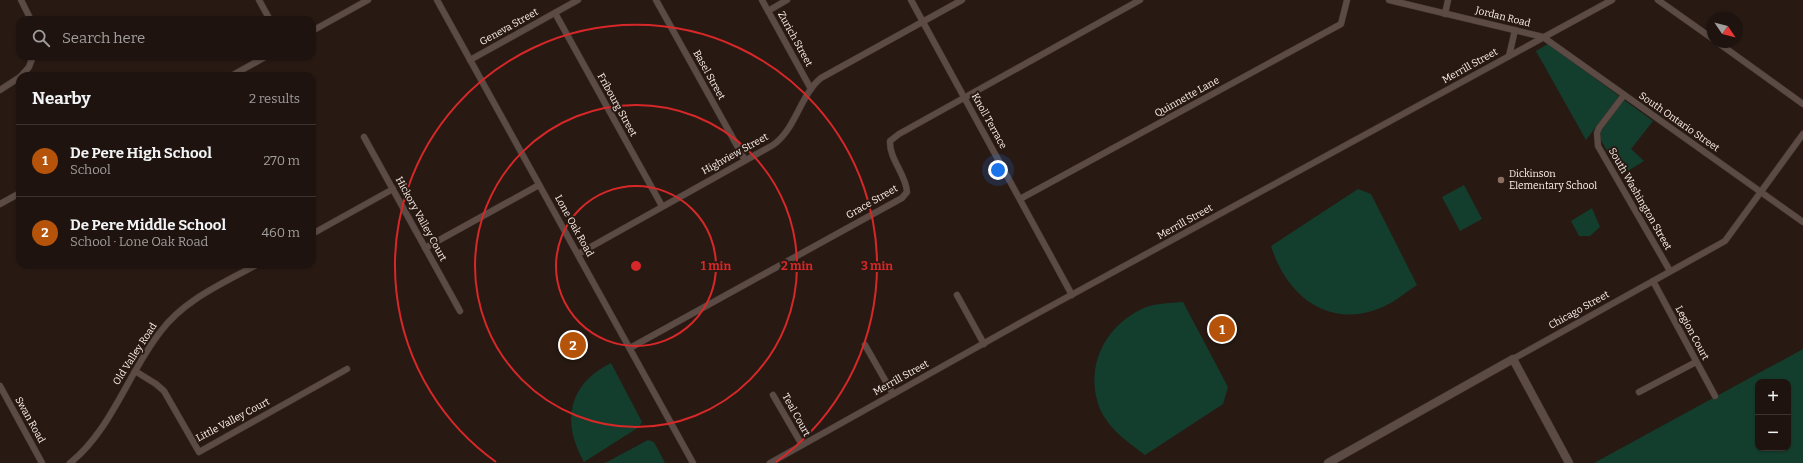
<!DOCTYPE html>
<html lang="en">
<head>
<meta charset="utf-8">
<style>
  :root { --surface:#1e130e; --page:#261c17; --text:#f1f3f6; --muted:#a19e9e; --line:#3c322e; --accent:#b45309 }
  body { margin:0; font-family:Bitter,serif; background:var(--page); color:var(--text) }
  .controls { position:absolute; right:12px; bottom:12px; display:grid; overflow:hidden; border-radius:8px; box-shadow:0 1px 3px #0004 }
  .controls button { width:36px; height:36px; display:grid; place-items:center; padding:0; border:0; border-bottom:1px solid var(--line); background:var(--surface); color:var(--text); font:20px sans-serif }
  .compass { position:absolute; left:1707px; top:12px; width:36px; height:36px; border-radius:50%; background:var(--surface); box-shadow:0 1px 3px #0004; rotate:125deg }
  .you { position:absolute; left:998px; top:170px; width:14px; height:14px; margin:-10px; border:3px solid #fff; border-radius:50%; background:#1a73e8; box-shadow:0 0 0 6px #1a73e833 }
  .badge { display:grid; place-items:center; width:26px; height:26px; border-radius:50%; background:var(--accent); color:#fff; font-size:13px; font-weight:700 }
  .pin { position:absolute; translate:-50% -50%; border:2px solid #fff; box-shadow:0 1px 4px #0006 }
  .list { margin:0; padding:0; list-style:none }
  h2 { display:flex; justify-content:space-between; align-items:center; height:52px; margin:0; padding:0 16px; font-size:17px }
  h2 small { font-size:13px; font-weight:400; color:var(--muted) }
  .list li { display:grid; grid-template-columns:26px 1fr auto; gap:12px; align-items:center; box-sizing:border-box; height:72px; padding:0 16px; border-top:1px solid var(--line) }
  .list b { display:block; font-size:15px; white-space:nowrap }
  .list p { margin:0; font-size:13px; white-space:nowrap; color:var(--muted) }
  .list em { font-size:13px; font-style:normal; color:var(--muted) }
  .icon { flex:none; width:22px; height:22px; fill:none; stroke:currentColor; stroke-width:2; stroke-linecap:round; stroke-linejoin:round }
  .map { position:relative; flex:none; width:1803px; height:463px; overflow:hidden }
  .search { position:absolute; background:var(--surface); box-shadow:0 1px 3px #0004; left:16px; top:16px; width:300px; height:44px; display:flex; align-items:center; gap:10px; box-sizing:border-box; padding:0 14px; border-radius:12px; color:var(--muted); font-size:15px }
  .panel { position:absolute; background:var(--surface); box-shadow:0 1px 3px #0004; left:16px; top:72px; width:300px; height:196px; border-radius:12px }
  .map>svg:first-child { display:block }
</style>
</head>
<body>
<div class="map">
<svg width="1803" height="463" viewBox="0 0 1803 463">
  <rect width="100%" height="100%" fill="#281913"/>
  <g fill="#133e2d" fill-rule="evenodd">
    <path d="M1548,44L1619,96L1586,140L1536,51Z"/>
    <path d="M1624,100L1653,121L1631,149L1644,161L1621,175L1598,135Z"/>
    <path d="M1464,185L1482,219L1460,231L1442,197Z"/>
    <path d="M1358,189L1371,194L1417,285C1402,295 1390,306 1372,311C1322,326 1285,291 1271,246Z"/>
    <path d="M1592,208L1600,227L1590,236H1579L1571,221Z"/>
    <path d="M1183,302L1228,387L1223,404L1145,455C1129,443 1113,432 1103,415C1082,372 1102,327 1144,308C1156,303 1171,303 1183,302Z"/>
    <path d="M1803,349V463H1594ZM1758,382H1788V448H1758Z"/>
    <path d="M611,363L642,422L639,427L584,462C561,422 568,384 611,363Z"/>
    <path d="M648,440L654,442L665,463H605Z"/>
  </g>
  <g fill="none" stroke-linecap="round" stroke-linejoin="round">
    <defs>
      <g id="minor">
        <path d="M21,0L31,20"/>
        <path d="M259,0L270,20"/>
        <path d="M437,0L693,463"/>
        <path d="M656,0L745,160"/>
        <path d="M762,0L811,89"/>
        <path d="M911,0L1072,295"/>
        <path d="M1389,0L1543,37L1803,222"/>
        <path d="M1658,0L1713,39"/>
        <path d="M768,11L787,0"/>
        <path d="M555,13L662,206"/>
        <path d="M1445,14L1448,0"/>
        <path d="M312,31L368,0"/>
        <path d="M1717,42L1803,104"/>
        <path d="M1509,56L1515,30"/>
        <path d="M470,60L578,0"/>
        <path d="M21,76L29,67L33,56"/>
        <path d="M231,76L267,56"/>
        <path d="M0,90L20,77"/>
        <path d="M1624,95L1599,128L1597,133L1598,146L1670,271"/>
        <path d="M364,137L460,311"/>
        <path d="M1020,199L1341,24L1347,0"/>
        <path d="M0,204L20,193"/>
        <path d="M312,234L393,189"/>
        <path d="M425,248L539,185"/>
        <path d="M578,254L773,145C796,129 800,95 821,78L962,0"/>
        <path d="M1653,281L1715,396"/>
        <path d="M957,295L984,344"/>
        <path d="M865,345L893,394"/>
        <path d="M630,348L902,198L907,192C906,174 889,159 890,141L899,134L1140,0"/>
        <path d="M1513,359L1725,241L1803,134"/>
        <path d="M135,371L156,384L164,391L199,452L347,369"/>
        <path d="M0,386L42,463"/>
        <path d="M1639,392L1696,362"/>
        <path d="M773,395L802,445"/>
        <path d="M70,463C111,431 129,371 161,331C185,299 224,283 258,264"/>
        <path d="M770,463L1029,318L1612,0"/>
      </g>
      <path id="tertiary" d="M1328,463L1513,359L1569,463"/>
    </defs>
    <use href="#minor" stroke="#3f3431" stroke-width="7"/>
    <use href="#tertiary" stroke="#3f3431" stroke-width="9"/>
    <use href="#minor" stroke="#5c4a44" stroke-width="6"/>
    <use href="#tertiary" stroke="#5c4a44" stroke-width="8"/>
  </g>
  <g fill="none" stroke="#d62828" stroke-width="2">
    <circle cx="636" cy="266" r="80"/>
    <circle cx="636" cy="266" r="161"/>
    <path d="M496 462A241 241 0 1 1 776 462"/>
  </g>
  <circle fill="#8d6e63" stroke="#281913" stroke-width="1.5" cx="1501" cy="180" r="4"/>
  <g text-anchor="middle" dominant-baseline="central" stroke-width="4" stroke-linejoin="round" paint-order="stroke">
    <g font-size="10" fill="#fdf2ee" stroke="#281913">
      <text transform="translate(1503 17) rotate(14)">Jordan Road</text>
      <text transform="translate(509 27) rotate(-29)">Geneva Street</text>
      <text transform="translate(795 39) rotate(61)">Zurich Street</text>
      <text transform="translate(1470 66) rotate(-29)">Merrill Street</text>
      <text transform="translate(709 75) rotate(61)">Basel Street</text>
      <text transform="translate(1187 97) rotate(-29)">Quinnette Lane</text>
      <text transform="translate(617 105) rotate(61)">Fribourg Street</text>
      <text transform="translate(989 121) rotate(61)">Knoll Terrace</text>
      <text transform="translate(1679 122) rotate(35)">South Ontario Street</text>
      <text transform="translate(735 154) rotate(-29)">Highview Street</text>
      <text transform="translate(1640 199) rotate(60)">South Washington Street</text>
      <text transform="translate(872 202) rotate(-30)">Grace Street</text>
      <text transform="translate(421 219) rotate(61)">Hickory Valley Court</text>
      <text transform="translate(1185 222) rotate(-29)">Merrill Street</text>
      <text transform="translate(574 226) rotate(61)">Lone Oak Road</text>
      <text transform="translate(1579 310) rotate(-29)">Chicago Street</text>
      <text transform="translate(1692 333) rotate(62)">Legion Court</text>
      <text transform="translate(135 354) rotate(-57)">Old Valley Road</text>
      <text transform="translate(901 378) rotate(-29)">Merrill Street</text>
      <text transform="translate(796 415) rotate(61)">Teal Court</text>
      <text transform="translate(30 420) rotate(61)">Swan Road</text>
      <text transform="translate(233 420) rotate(-28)">Little Valley Court</text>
    </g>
    <g font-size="10" fill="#fdf2ee" stroke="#281913" text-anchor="start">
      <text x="1509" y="174">Dickinson<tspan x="1509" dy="12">Elementary School</tspan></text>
    </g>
  </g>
  <circle cx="636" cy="266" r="6" fill="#d62828" stroke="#281913" stroke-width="2"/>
  <g font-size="12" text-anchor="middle" font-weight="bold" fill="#d62828" stroke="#281913" stroke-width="4" stroke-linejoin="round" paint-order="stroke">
    <text x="716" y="270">1 min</text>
    <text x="797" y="270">2 min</text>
    <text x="877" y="270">3 min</text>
  </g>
</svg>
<div class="controls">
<button>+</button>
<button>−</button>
</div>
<svg class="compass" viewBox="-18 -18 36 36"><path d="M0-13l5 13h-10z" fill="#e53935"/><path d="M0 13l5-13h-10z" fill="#a19e9e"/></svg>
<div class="you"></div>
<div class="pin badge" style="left:1222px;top:329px">1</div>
<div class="pin badge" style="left:573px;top:345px">2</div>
<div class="search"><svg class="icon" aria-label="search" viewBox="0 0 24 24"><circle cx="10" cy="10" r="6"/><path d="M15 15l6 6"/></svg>Search here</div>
<section class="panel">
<h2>Nearby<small>2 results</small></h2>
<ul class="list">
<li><span class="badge">1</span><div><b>De Pere High School</b><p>School</p></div><em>270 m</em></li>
<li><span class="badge">2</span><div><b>De Pere Middle School</b><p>School · Lone Oak Road</p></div><em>460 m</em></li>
</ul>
</section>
</div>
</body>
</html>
